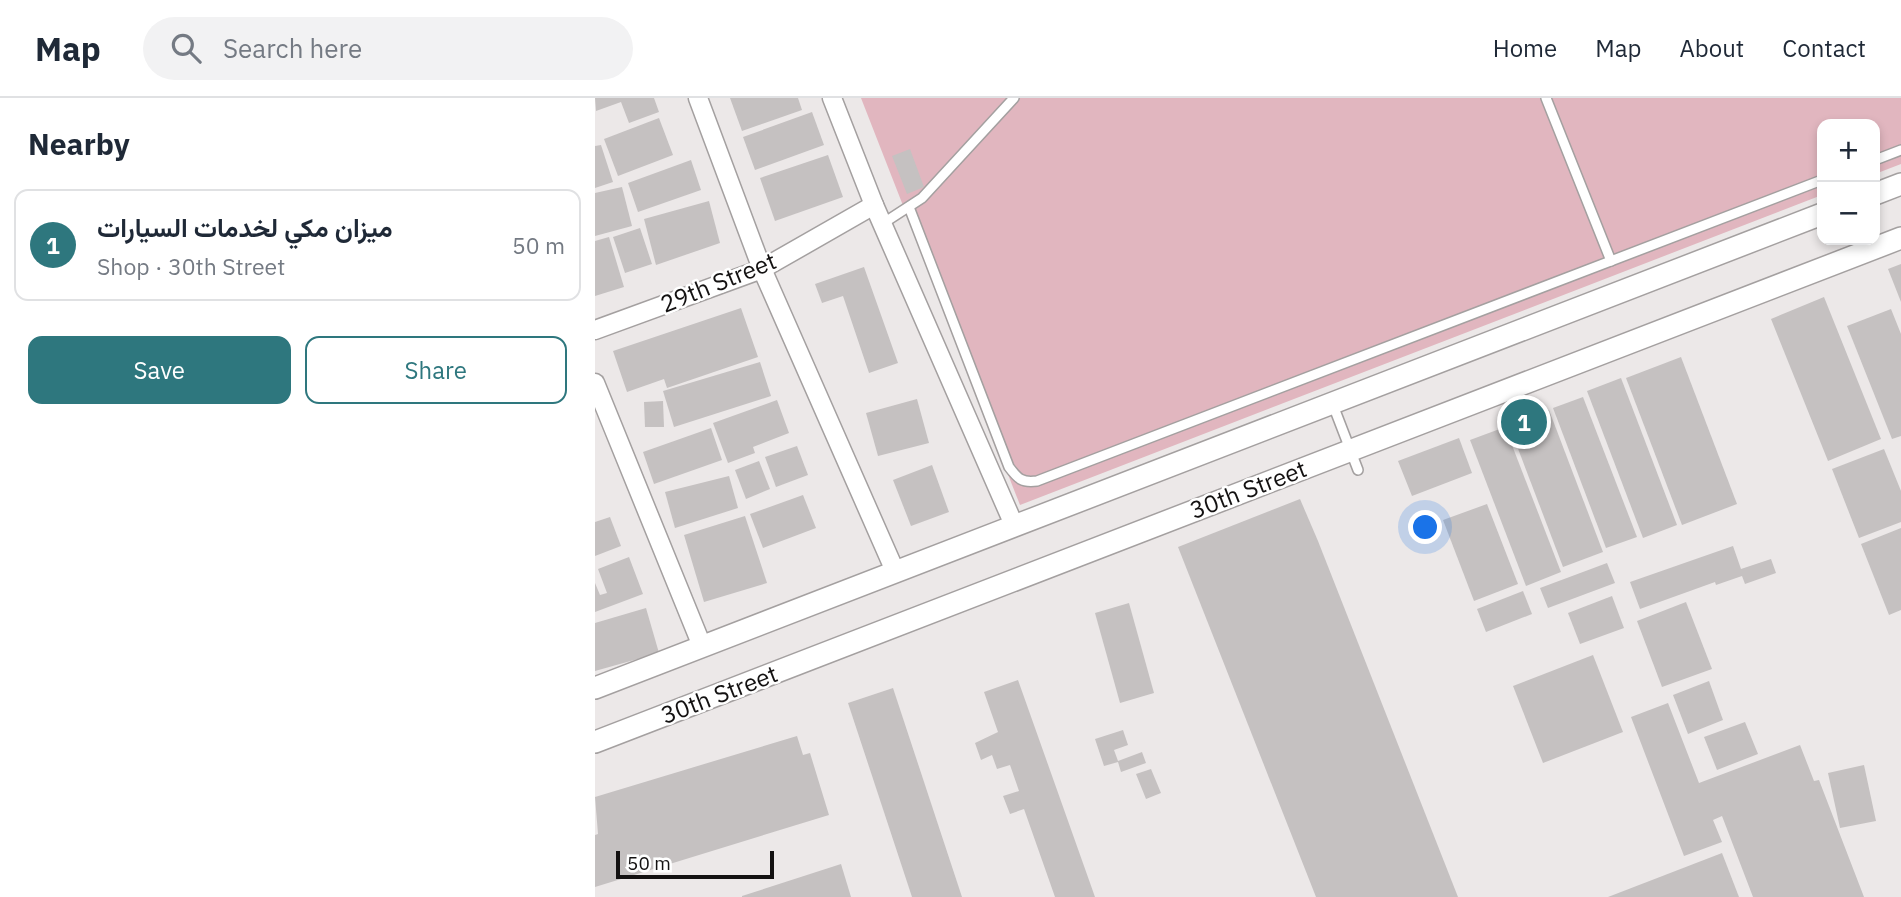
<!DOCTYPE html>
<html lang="en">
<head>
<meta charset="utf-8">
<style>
  :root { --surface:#fff; --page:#f2f2f3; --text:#1f2937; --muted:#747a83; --line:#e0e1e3; --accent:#2e777e }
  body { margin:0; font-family:"IBM Plex Sans",Vazirmatn,sans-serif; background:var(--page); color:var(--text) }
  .controls { position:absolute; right:21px; top:21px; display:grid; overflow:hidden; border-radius:14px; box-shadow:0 4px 10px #0003 }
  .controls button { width:63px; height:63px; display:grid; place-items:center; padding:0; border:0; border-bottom:2px solid var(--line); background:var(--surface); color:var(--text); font:35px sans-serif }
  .scale { position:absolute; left:21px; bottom:18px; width:158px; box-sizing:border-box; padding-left:7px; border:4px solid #131111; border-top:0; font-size:19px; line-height:24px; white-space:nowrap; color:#131111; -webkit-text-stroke:5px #fff; paint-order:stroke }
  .you { position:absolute; left:831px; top:430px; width:24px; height:24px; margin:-18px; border:5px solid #fff; border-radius:50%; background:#1a73e8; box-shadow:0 0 0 10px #1a73e833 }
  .badge { display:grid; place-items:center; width:46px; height:46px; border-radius:50%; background:var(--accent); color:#fff; font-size:23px; font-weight:700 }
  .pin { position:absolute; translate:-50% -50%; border:4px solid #fff; box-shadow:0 2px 7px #0006 }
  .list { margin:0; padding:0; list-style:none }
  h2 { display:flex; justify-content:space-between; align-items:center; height:91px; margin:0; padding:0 28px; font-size:30px }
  h2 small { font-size:23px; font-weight:400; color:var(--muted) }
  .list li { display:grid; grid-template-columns:46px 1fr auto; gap:21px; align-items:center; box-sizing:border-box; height:112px; margin:0 14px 14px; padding:0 14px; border:2px solid var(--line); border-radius:14px }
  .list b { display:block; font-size:26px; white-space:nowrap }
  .list p { margin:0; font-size:23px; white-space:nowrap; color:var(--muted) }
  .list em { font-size:23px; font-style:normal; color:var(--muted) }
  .actions { display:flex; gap:14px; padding:21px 28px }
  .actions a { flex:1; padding:16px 0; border:2px solid var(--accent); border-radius:14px; text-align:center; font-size:24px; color:var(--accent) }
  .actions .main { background:var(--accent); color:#fff }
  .icon { flex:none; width:38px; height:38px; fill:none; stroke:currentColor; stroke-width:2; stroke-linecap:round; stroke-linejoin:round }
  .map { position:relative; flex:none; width:1306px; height:799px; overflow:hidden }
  header { display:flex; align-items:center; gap:42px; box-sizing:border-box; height:98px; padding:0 35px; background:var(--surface); border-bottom:2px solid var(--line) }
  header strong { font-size:33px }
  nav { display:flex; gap:38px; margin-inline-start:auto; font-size:24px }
  .search { width:490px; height:63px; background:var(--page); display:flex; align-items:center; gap:18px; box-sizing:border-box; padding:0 24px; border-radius:38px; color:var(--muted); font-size:26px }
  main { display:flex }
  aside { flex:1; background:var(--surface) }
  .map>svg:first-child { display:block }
</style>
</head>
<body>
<header>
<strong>Map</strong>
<div class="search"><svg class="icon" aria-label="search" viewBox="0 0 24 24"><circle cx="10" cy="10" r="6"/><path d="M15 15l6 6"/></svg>Search here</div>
<nav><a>Home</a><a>Map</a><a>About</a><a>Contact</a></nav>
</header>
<main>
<aside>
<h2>Nearby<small></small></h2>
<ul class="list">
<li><span class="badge">1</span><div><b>ميزان مكي لخدمات السيارات</b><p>Shop · 30th Street</p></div><em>50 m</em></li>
</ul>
<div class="actions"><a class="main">Save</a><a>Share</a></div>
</aside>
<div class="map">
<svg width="1306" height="799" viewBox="0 0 1306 799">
  <rect width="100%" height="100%" fill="#ece8e8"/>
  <path fill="#e1b6bf" d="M266,0H1306V66L1280,76V26H1227V97L425,407Z"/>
  <g fill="#c5c1c1">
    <path d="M0,0H59L64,14L34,25L26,4L1,13Z"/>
    <path d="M135,0H203L207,12L147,33Z"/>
    <path d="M217,14L229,47L160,72L148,39Z"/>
    <path d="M64,20L78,57L23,78L9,41Z"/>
    <path d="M6,47L18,84L0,90V48Z"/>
    <path d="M315,51L329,89L312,96L297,58Z"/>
    <path d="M233,57L248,99L180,123L165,80Z"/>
    <path d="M96,62L106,92L43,114L33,85Z"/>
    <path d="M27,89L37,128L0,138V95Z"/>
    <path d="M114,103L125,145L61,167L49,121Z"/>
    <path d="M45,130L57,166L30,175L18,139Z"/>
    <path d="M14,139L29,189L0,198V143Z"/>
    <path d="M1306,166V204L1293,171Z"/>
    <path d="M269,169L303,265L274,275L248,198L227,205L220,186Z"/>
    <path d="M1229,199L1286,341L1233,363L1176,221Z"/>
    <path d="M146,210L163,259L72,290L69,281L32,294L18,253Z"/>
    <path d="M1296,211L1306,236V338L1297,341L1252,228Z"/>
    <path d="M1086,259L1142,406L1087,427L1031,280Z"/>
    <path d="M165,264L176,298L79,329L68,293Z"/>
    <path d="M1026,280L1082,427L1048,440L992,293Z"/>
    <path d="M988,299L1042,439L1011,450L958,310Z"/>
    <path d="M322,301L334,345L283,358L271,315Z"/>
    <path d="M182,302L194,335L158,349L160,355L133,365L118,325Z"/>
    <path d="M68,303L69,329H50L49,304Z"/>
    <path d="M954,312L1008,454L968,469L914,327Z"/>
    <path d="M910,329L966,474L931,488L875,342Z"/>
    <path d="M116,330L127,362L59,386L48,354Z"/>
    <path d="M864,340L877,375L817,398L803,363Z"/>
    <path d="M202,348L213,377L181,389L170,359Z"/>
    <path d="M1289,351L1306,393V424L1264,440L1237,371Z"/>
    <path d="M164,363L175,391L151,401L140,372Z"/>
    <path d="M337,367L354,414L316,428L298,382Z"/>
    <path d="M134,378L143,410L80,430L70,394Z"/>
    <path d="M208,397L221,430L168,450L155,416Z"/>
    <path d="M705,401L723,443L863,799H721L583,449Z"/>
    <path d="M892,406L923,486L879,503L848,422Z"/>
    <path d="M150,418L172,485L109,504L89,437Z"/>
    <path d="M15,419L26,448L0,458V424Z"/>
    <path d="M1306,430V512L1294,517L1266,446Z"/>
    <path d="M1138,448L1146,471L1176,461L1181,475L1150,486L1147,478L1121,487L1120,484L1045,511L1035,484Z"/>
    <path d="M34,459L48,496L0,514V485L5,497L12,495L3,471Z"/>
    <path d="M1012,465L1020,485L953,510L945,490Z"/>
    <path d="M928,493L937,516L891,534L882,511Z"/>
    <path d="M1017,498L1029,530L985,546L973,515Z"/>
    <path d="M1091,504L1117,571L1067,589L1042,523Z"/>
    <path d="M534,505L559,595L525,605L500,515Z"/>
    <path d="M51,510L64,555L0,573V525Z"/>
    <path d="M998,557L1028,634L948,665L918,588Z"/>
    <path d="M423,582L500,799H460L429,711L415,716L408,698L424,693L415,667L402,671L397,657L386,662L380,645L403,634L389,594Z"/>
    <path d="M1114,583L1128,622L1093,636L1078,597Z"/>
    <path d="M298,590L367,799H317L253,605Z"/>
    <path d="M1073,605L1104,685L1205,647L1219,683L1224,682L1269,799H1158L1127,718L1118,722L1127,744L1089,758L1036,619Z"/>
    <path d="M1150,624L1163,656L1122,672L1109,639Z"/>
    <path d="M528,632L533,647L519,652L523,663L547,654L551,665L526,674L523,664L509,668L500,641Z"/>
    <path d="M202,638L208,657L215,655L234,717L0,789V737L3,736L0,699Z"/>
    <path d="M1269,667L1281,723L1245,730L1233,675Z"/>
    <path d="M556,671L566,695L551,701L541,676Z"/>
    <path d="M1127,755L1144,799H1013Z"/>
    <path d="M246,766L256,799H147V798Z"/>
  </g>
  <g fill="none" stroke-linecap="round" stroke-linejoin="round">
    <defs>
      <g id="service">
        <path d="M951,0L1016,163"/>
        <path d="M1280,62L1306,52"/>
        <path d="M314,109L414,369C423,381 427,385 442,383L1227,82"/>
        <path d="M287,126L327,100L419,0"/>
        <path d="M738,307L763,372"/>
      </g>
      <g id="minor">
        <path d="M103,0L167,171L300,473"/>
        <path d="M237,0L279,107L419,427"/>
        <path d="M0,232L167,171L279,107"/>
        <path d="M0,285L107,548"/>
      </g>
      <g id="tertiary">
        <path d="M1280,96L1306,86"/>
        <path d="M0,590L1227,116"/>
        <path d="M0,644L1306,140"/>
      </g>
    </defs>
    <use href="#service" stroke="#a4a0a0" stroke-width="12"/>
    <use href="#minor" stroke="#a4a0a0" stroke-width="21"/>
    <use href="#tertiary" stroke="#a4a0a0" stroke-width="24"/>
    <use href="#service" stroke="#fff" stroke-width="9"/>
    <use href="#minor" stroke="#fff" stroke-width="18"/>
    <use href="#tertiary" stroke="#fff" stroke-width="21"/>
  </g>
  <g text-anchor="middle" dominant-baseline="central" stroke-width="5" stroke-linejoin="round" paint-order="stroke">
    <g font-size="24" fill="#131111" stroke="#fff">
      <text transform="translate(123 184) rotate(-22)">29th Street</text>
      <text transform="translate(653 391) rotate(-21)">30th Street</text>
      <text transform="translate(124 596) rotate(-21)">30th Street</text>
    </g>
  </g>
</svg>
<div class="controls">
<button>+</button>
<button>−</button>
</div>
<div class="scale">50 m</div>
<div class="you"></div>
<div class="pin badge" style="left:929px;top:324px">1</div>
</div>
</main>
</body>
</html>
